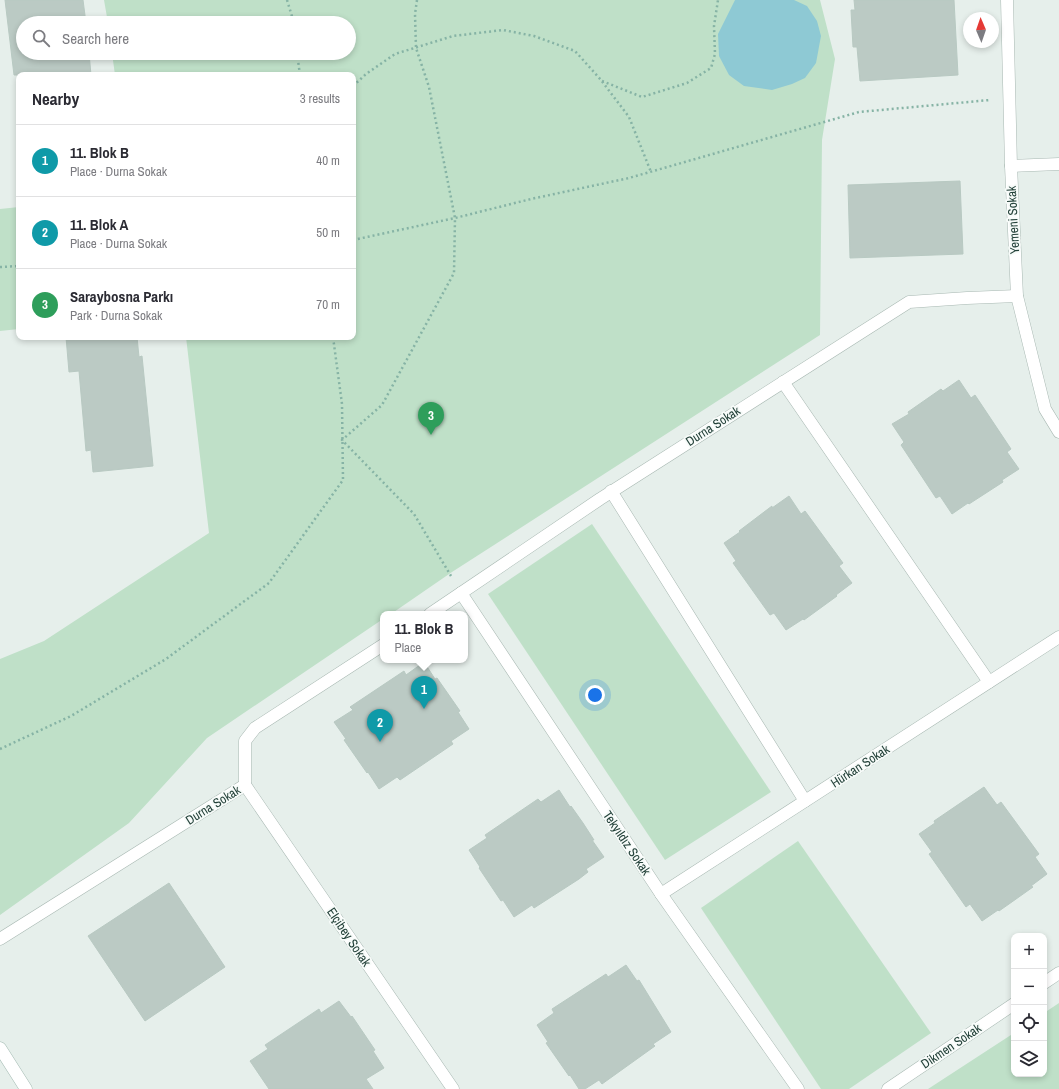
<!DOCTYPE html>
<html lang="en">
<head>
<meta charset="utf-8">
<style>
  :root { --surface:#fff; --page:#f2f2f3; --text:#2b2b33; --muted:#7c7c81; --line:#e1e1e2; --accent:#0f766e }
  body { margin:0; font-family:"Archivo Narrow",sans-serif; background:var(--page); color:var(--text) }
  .controls { position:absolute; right:12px; bottom:12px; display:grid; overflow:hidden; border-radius:8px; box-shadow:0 2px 6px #0003 }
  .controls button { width:36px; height:36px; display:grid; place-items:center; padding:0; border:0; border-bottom:1px solid var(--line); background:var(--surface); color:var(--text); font:20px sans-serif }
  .compass { position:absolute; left:963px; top:12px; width:36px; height:36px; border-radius:50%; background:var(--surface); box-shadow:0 2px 6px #0003; rotate:358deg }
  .you { position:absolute; left:595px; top:695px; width:14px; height:14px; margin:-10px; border:3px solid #fff; border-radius:50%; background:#1a73e8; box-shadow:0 0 0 6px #1a73e833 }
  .badge { display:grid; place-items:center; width:26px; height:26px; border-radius:50%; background:var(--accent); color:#fff; font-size:13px; font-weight:700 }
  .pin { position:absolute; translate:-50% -33px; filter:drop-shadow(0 1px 2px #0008) }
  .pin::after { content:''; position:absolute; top:21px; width:14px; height:12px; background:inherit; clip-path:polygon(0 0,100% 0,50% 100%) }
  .popup { position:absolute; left:380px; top:611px; width:88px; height:52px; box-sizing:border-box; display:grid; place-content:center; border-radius:8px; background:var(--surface); filter:drop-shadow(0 1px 3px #0005); font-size:13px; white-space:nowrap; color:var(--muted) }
  .popup b { font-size:15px; color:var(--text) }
  .popup::after { content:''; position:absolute; left:50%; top:100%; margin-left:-8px; border:8px solid transparent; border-top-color:var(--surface) }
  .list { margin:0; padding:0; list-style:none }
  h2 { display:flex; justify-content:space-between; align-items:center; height:52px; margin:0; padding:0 16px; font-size:17px }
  h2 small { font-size:13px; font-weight:400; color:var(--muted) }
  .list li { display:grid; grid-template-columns:26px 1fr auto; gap:12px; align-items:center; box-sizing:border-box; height:72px; padding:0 16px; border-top:1px solid var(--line) }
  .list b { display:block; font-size:15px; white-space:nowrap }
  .list p { margin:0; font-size:13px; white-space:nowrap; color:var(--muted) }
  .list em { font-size:13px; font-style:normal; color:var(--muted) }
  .icon { flex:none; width:22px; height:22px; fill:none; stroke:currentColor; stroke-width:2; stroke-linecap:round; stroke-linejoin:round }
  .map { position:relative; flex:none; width:1059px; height:1089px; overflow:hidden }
  .search { position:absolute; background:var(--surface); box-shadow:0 2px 6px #0003; left:16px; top:16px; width:340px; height:44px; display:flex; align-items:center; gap:10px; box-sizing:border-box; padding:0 14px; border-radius:22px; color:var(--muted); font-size:15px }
  .panel { position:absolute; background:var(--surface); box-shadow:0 2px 6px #0003; left:16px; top:72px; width:340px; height:268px; border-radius:8px }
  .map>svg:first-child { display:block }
</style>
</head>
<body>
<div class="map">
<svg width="1059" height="1089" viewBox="0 0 1059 1089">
  <rect width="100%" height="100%" fill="#e6efeb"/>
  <g fill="#bfe0c8">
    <path d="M104,0H820L835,59L822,140L820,335L452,572L391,614H383V619L207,738L129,823L0,915V659L44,641L209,533L186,337H353V75H115L112,53H349V23H108Z"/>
    <path d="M19,207V329L0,331V209Z"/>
    <path d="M592,524L771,792L665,860L488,594Z"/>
    <path d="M798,841L931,1033L849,1089H821L701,908Z"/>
    <path d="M1059,1003V1089H928L1014,1033V1074H1044V1013Z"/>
  </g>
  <path fill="#8ec9d4" d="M735,0H794L807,6L817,21L821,36L816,63L805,78L792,84L772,90L744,86L729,75L719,56L718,34Z"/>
  <g fill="#bbcac4" stroke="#b8c9c2">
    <path d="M5,0H83L86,23H23V53H89L91,75H14Z"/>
    <path d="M854,0H954L958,75L860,81L857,47H853L851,10H855Z"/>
    <path d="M960,181L963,254L850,258L848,185Z"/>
    <path d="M66,337H137L139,357L142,356L153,466L93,472L91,450L86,451L79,371L69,372Z"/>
    <path d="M959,380L971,398L975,395L1011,449L1007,452L1019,469L1002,480L1003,482L969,504L968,503L952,514L940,496L936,498L901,445L904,442L892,424L909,414L908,412L941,389L943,391Z"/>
    <path d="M789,496L801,514L805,511L843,563L839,566L852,583L836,595L837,596L804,620L803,619L786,630L774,613L770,615L733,563L736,561L724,543L740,532L739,531L772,506V508Z"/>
    <path d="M424,662L435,679L437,678L460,711L458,712L469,729L451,741L453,744L400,780L397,777L379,789L368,772L367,773L344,740L346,739L334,722L353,710L350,707L404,671L406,675Z"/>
    <path d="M984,787L997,805L1001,802L1039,854L1035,857L1047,874L1031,886L1033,887L1009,904L999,911L998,910L982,921L970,904L966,907L929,854L932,852L919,834L935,823L934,821Z"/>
    <path d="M559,790L570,807L571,806L583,823L594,840H592L604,857L586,869L588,872L579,879L534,908L532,905L514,917L503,900L501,901L479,868L480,867L469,850L487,838L485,835L538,799L541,802Z"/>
    <path d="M169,883L225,967L145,1021L88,936Z"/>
    <path d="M626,965L637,981L639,980L671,1032L653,1044L655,1046L602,1084L599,1080L585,1089H579L570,1075L569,1076L546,1043L548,1042L537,1025L554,1013L552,1009L606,974L608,977Z"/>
    <path d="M339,1001L351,1017L352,1016L375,1050L373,1051L384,1068L366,1079L373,1089H269L250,1061L268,1049L265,1045L319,1009L321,1013Z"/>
  </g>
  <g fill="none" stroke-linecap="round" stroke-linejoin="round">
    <defs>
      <g id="street">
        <path d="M1007,0L1011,166L1017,296L1045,409L1059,432"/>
        <path d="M1011,166L1059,164"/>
        <path d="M783,382L989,682"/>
        <path d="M611,491L805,801"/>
        <path d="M461,593L661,894L798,1089"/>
        <path d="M430,614L600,499L909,302L967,298L1017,296"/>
        <path d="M245,785L453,1089"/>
        <path d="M245,785V741L255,728L383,645"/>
        <path d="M661,894L1059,637"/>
        <path d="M0,939L245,785"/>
        <path d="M1044,983L1059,973"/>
        <path d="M888,1089L1014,1004"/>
      </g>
      <path id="secondary" d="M0,1048L26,1089"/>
    </defs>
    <use href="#street" stroke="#a8b8b2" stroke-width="13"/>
    <use href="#secondary" stroke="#a4bbb3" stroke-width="13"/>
    <g stroke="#86b3a5" stroke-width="2.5" stroke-dasharray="2 3" stroke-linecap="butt">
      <path d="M287,0L294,23"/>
      <path d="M417,0L415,14L416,48L429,87L455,218L454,273L382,405L342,440L414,514L451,576"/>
      <path d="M297,53L300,75"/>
      <path d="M602,81L642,97L687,83L711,68L715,54L714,26L718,0"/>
      <path d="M353,86L366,74L395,54L453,36L503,30L534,36L575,51L601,80L629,117L651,172"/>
      <path d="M353,240L455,218L531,199L629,178L859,112L990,100"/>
      <path d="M0,267L19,266"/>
      <path d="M0,749L71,716L166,659L269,583L343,480L342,404L333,337"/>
    </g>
    <use href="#street" stroke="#fff" stroke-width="12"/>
    <use href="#secondary" stroke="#fff" stroke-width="12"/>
  </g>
  <g text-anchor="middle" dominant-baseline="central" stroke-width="3.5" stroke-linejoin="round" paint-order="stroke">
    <g font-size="13" fill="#24423a" stroke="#f7fbf9">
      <text transform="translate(1013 220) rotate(-93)">Yemeni Sokak</text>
      <text transform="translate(713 426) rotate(-33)">Durna Sokak</text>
      <text transform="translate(860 766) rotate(-33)">Hürkan Sokak</text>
      <text transform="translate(213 805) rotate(-32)">Durna Sokak</text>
      <text transform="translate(627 843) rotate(56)">Tekyıldız Sokak</text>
      <text transform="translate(349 937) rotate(56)">Elçibey Sokak</text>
      <text transform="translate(951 1046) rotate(-34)">Dikmen Sokak</text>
    </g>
  </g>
</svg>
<div class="controls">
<button>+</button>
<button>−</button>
<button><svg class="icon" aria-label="locate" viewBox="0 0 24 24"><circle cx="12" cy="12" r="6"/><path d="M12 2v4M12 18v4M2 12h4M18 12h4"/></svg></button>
<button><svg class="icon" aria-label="layers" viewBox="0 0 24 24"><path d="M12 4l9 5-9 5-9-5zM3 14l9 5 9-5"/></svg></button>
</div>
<svg class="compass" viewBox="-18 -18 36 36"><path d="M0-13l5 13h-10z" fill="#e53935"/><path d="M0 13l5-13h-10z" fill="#7c7c81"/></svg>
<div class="you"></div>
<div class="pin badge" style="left:424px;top:709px;background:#0f9aa8">1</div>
<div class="popup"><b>11. Blok B</b>Place</div>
<div class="pin badge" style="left:380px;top:742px;background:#0f9aa8">2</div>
<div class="pin badge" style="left:431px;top:435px;background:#2e9e5b">3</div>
<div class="search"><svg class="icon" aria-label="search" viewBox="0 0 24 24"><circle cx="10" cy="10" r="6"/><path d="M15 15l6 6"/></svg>Search here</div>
<section class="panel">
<h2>Nearby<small>3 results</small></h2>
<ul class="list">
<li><span class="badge" style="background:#0f9aa8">1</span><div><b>11. Blok B</b><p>Place · Durna Sokak</p></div><em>40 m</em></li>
<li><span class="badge" style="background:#0f9aa8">2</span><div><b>11. Blok A</b><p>Place · Durna Sokak</p></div><em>50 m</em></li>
<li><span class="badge" style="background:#2e9e5b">3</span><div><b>Saraybosna Parkı</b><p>Park · Durna Sokak</p></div><em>70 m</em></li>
</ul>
</section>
</div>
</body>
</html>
